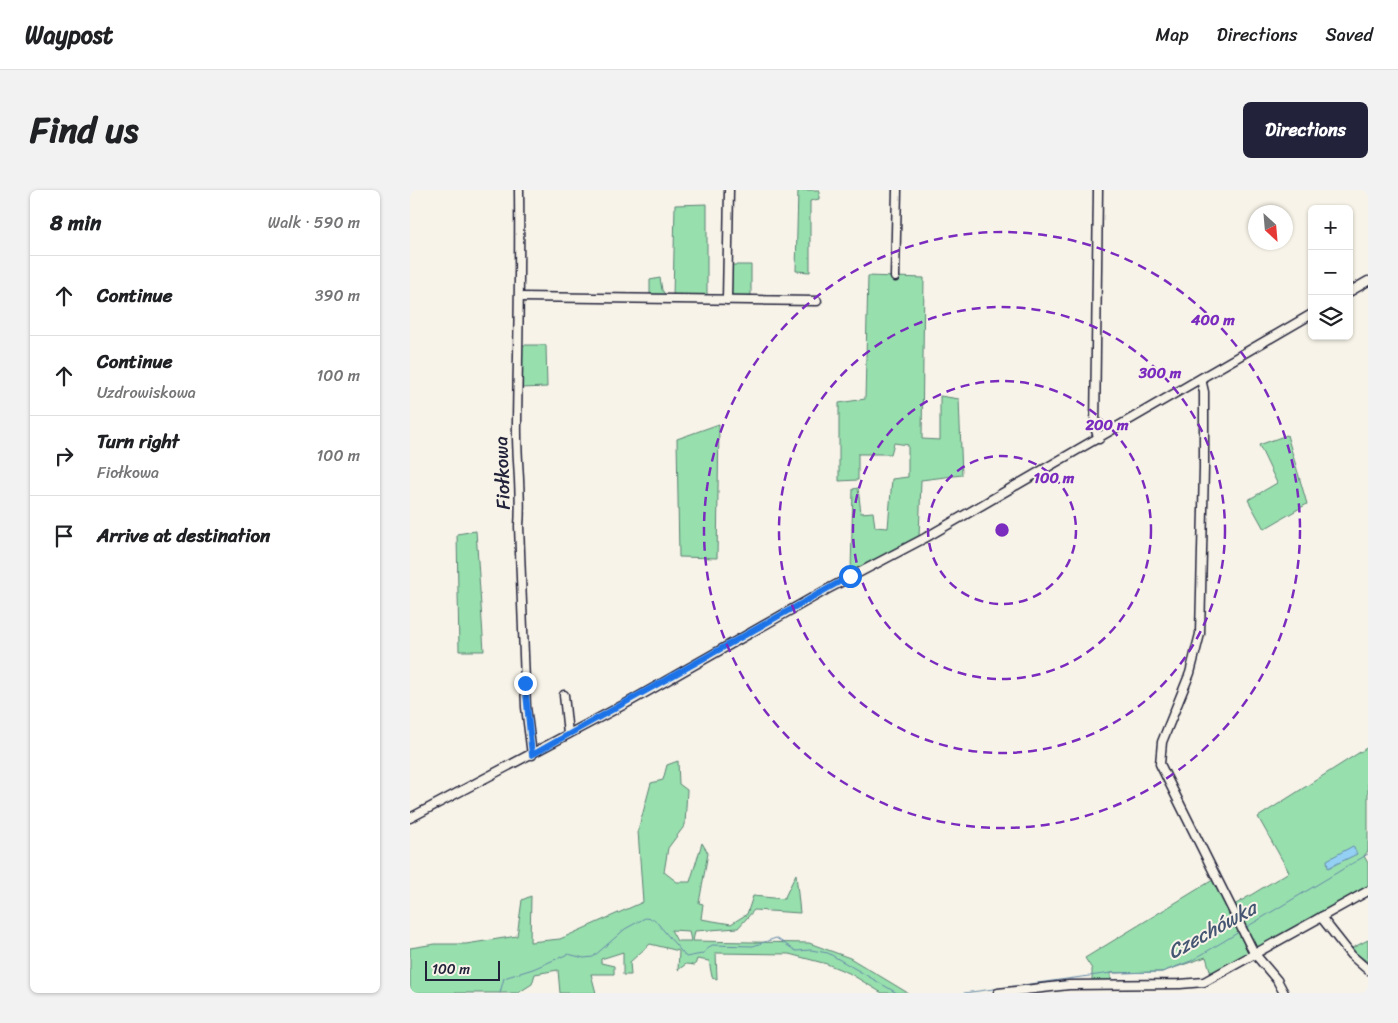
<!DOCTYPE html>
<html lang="en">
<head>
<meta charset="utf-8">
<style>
  :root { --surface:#fff; --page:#f2f2f2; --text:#202124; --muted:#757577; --line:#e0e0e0; --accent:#22223b }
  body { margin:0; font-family:Sriracha,sans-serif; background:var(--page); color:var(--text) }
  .controls { position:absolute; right:15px; top:15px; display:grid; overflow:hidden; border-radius:8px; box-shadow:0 1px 4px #0004 }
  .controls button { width:45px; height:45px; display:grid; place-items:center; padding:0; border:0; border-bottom:1px solid var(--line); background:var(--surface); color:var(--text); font:25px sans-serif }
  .compass { position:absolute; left:838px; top:15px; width:45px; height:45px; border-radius:50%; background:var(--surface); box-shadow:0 1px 4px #0004; rotate:154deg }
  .scale { position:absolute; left:15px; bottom:12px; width:75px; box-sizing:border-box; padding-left:5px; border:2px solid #22223b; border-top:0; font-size:14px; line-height:18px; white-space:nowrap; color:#22223b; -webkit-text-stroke:4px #f7f3e8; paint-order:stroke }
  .stop { position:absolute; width:15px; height:15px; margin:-11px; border:4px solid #1a73e8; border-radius:50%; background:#fff }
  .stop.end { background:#1a73e8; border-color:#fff; box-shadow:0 1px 5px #0008 }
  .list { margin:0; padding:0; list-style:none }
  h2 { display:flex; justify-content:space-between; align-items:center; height:65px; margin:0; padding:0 20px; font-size:21px }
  h2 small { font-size:16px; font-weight:400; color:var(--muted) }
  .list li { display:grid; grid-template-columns:32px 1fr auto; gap:15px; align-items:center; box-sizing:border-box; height:80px; padding:0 20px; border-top:1px solid var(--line) }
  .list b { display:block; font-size:19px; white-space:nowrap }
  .list p { margin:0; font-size:16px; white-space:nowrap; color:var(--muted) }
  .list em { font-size:16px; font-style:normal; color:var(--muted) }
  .icon { flex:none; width:28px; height:28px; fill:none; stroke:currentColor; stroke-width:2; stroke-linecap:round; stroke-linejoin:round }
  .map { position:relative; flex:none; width:958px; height:803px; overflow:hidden; border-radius:8px }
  header { display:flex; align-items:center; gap:30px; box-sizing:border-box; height:70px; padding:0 25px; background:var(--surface); border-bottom:1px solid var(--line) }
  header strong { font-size:24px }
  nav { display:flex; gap:28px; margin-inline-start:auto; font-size:18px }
  .intro { display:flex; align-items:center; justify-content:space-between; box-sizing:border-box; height:120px; padding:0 30px }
  h1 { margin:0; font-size:35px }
  .button { padding:12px 22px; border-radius:8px; background:var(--accent); color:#fff; font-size:18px; font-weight:700 }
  main { display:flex; gap:30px; padding:0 30px }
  aside { flex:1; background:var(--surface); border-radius:8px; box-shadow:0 1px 4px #0004 }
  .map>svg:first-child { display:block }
</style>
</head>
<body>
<header>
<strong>Waypost</strong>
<nav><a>Map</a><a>Directions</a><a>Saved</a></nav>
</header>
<div class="intro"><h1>Find us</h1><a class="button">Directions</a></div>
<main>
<aside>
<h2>8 min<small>Walk · 590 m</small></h2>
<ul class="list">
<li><svg class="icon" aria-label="ahead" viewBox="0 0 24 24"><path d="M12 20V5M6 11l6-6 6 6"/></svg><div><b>Continue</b></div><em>390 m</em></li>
<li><svg class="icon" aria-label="ahead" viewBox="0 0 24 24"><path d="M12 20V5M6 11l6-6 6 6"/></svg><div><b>Continue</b><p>Uzdrowiskowa</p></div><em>100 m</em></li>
<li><svg class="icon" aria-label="right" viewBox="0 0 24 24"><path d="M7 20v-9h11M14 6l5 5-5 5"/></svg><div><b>Turn right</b><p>Fiołkowa</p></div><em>100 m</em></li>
<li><svg class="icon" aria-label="arrive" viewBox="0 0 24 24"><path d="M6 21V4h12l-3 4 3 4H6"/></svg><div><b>Arrive at destination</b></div></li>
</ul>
</aside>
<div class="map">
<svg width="958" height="803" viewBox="0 0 958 803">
  <rect width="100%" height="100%" fill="#f7f3e8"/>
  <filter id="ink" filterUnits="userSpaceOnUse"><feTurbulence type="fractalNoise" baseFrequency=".02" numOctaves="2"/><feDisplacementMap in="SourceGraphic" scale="10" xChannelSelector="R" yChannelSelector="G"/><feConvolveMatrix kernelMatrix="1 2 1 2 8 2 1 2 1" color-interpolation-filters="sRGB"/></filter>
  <g filter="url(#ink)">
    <g fill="#97dfad" stroke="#5c8074" fill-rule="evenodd">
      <path d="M388,0H409V9L400,11V82L386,81Z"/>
      <path d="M297,14V108L263,107L265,15Z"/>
      <path d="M321,75H341V108H320Z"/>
      <path d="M458,86L514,88L512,249L530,250V206L549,209L552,285L511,290L509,348L441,382L443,299L448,298L451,323L463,322L465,337L478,338L482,289L498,287V255L484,253L481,264H448V290L429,291V213L455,209Z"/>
      <path d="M250,88L252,100L257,107H240V90Z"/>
      <path d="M112,155H136L137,197L111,198Z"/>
      <path d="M309,234L307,368L269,367L267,249Z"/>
      <path d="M877,245L897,314L854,339L838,310L867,293L849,255Z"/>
      <path d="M66,341L74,461H49L47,344Z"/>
      <path d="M958,557V661L954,666L958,673V701L802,787L796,767L752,782L701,783V792H682V779L675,768L806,688L821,717L879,682L848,627Z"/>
      <path d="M268,571L269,594L277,600L275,635L258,658L254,682L267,692H280L292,653L298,663L289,713L293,714L291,729L321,734L337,724L343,706L374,709L386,684L390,723L344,720L328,738L285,741L283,751L399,753L440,768L498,803H472L439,783L417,774L379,764L306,763L307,789L302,787L299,771L287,769L285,775L276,774L268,780L269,761L240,754L220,772L221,785H213V762L191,769V773L204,776V784H181L186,803H150L148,780L125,784L122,794L108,803H0V758L25,754H56L107,746L112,710L121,706L120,752L150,749L233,712L228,641L241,593L253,590L257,575ZM261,740L279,741L281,751H267Z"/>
      <path d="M958,750V772L940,759Z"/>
    </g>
    <path fill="#93d0f4" stroke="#668aaa" d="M943,656L947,664L918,678L917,670Z"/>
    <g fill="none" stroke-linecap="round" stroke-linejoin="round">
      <g stroke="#668aaa" stroke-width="1">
        <path d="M835,738L958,664"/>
        <path d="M90,803L94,788L123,779L158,764L174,768L183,767L215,739L235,728L244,729L276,767L292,764L302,755L343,756L366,748L386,761L401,760L418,763L487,803"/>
        <path d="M554,803L701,783L752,782L781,771L829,742"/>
      </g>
      <defs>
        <g id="minor">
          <path d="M109,0C110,78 108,155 107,233C106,267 112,301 109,336L116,517L122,565"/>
          <path d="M688,0L685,238L689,249"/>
          <path d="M485,87L487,0"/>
          <path d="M939,102L958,91"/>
          <path d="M110,107L407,111"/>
          <path d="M317,110L319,0"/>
          <path d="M791,189L794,202V278L790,444L780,483L752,552L750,574L844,763L867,790L874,803"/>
          <path d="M154,505L158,544"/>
          <path d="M0,628L219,512L416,400L515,348L902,124"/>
          <path d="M911,727L941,765L958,780"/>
          <path d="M588,803L659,795L770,794L794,792L958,701"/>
        </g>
      </defs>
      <use href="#minor" stroke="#22223b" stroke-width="11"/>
      <use href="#minor" stroke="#f7f3e8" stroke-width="8"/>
    </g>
  </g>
  <g fill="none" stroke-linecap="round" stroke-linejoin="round" filter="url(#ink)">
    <path stroke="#1a73e8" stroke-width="6" d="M115,493L122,565L440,386"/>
  </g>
  <g fill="none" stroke="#7b2cbf" stroke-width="2.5" stroke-dasharray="9 6">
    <circle cx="592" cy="340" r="74"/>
    <circle cx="592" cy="340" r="149"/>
    <circle cx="592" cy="340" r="223"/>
    <circle cx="592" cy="340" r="298"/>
  </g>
  <g text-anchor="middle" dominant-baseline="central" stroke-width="4" stroke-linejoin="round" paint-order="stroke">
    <g font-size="19" fill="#22223b" stroke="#f7f3e8">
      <text transform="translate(92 283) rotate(-92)">Fiołkowa</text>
    </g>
    <g font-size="20" font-style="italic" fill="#445672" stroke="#f7f3e8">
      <text transform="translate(802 740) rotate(-29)">Czechówka</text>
    </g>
  </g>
  <circle cx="592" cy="340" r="8" fill="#7b2cbf" stroke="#f7f3e8" stroke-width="2.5"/>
  <g font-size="15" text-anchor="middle" font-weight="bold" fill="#7b2cbf" stroke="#f7f3e8" stroke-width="4" stroke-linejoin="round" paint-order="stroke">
    <text x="803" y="135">400 m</text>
    <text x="750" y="188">300 m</text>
    <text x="697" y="240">200 m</text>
    <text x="644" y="293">100 m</text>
  </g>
</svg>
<div class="controls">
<button>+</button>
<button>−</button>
<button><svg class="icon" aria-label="layers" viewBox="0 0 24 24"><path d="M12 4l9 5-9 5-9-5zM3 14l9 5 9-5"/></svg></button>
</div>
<svg class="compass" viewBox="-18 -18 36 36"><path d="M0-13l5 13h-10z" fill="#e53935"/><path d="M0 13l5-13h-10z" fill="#757577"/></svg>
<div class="scale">100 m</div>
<div class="stop" style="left:440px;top:386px"></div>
<div class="stop end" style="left:115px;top:493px"></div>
</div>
</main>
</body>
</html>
